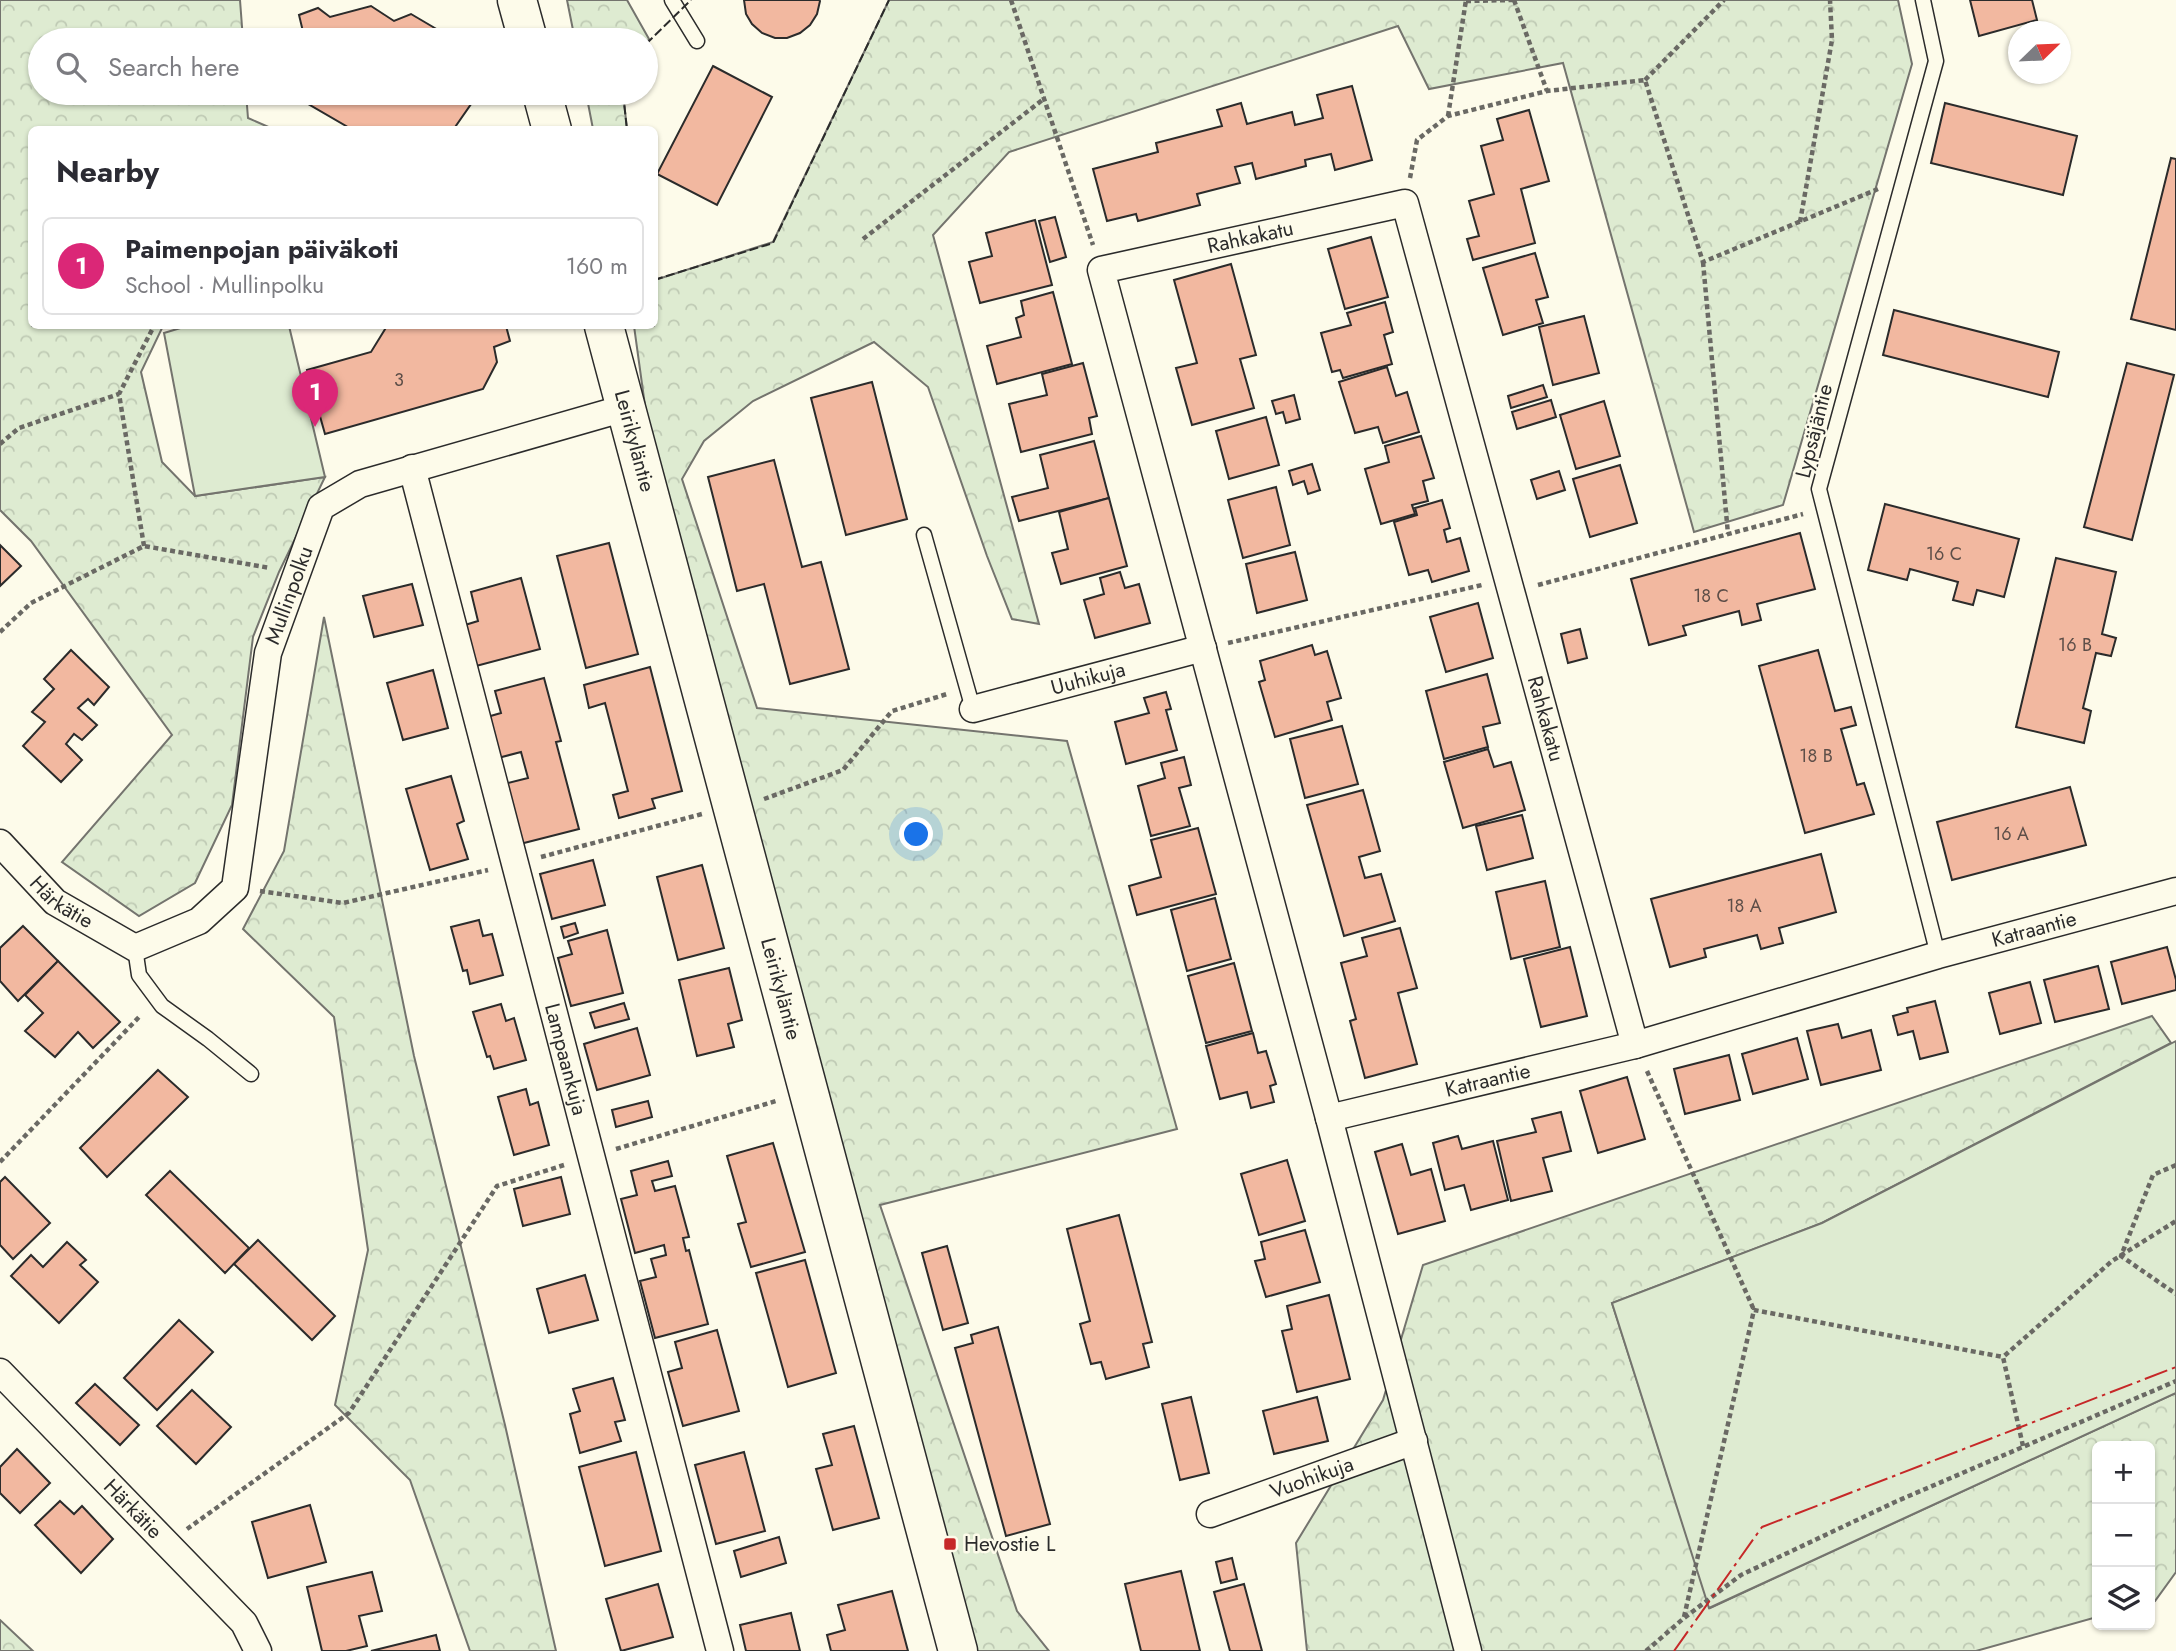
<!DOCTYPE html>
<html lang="en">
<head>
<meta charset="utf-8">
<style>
  :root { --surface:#fff; --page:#f7f7f7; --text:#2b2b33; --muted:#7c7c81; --line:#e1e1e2; --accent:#db2777 }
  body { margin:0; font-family:Jost,sans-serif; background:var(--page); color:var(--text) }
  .controls { position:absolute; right:21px; bottom:21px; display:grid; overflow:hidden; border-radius:10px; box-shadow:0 2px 5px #0004 }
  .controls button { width:63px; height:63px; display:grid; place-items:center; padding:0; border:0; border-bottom:2px solid var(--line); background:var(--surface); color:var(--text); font:35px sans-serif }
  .compass { position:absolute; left:2008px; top:21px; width:63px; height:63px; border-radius:50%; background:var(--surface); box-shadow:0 2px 5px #0004; rotate:67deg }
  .you { position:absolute; left:917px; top:835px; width:24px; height:24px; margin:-18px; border:5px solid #fff; border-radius:50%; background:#1a73e8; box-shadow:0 0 0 10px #1a73e833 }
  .badge { display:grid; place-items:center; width:46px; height:46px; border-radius:50%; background:var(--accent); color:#fff; font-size:23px; font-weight:700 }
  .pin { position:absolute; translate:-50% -58px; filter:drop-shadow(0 2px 4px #0008) }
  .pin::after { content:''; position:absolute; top:37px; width:24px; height:21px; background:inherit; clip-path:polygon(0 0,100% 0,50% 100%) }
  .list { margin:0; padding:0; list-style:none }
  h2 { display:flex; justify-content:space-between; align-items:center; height:91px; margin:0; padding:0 28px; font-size:30px }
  h2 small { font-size:23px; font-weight:400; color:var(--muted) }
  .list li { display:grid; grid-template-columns:46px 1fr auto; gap:21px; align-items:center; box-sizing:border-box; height:98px; margin:0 14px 14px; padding:0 14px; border:2px solid var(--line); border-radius:10px }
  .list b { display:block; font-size:26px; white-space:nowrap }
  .list p { margin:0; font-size:23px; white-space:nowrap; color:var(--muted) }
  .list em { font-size:23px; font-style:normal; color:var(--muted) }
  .icon { flex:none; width:38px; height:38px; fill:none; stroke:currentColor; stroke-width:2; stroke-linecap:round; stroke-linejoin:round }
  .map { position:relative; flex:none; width:2176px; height:1651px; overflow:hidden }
  .search { position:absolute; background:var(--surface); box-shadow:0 2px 5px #0004; left:28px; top:28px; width:630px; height:77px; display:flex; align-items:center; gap:18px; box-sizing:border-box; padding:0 24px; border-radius:38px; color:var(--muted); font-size:26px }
  .panel { position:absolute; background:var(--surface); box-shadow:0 2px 5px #0004; left:28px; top:126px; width:630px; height:203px; border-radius:10px }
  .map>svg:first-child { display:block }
</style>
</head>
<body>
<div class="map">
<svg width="2176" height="1651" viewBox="0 0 2176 1651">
  <defs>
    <pattern id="forest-crowns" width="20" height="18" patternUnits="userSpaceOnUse" patternTransform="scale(1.75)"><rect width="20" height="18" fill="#deebd1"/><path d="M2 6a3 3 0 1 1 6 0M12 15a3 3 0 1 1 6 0" fill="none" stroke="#bfcab4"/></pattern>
  </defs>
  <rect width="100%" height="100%" fill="#fdfbea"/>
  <g fill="url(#forest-crowns)" stroke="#74746e" stroke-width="2">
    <path d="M0,0H240L243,40H40V93H246L248,118L273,129L32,130V326H163L141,372L162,462L195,496L325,477L279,572L253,637L232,805L195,883L139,916L62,862L172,735L31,541L0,510Z"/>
    <path d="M567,0H627L649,39L646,44V40H575Z"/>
    <path d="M889,0H1898L1912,64L1783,505L1694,532L1563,63L1429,89L1398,26L1009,152L933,235L1039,624L1012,619L987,556L928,387L874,342L753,401L704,441L682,479L757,708L1067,741L1177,1129L880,1205L1017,1611L1049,1651H967L646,413L634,326H654L655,280L773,242Z"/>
    <path d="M586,93H623L627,129H593Z"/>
    <path d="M324,617L414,1056L505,1425L556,1651H470L410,1480L335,1405L368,1250L334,1017L243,929L284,851Z"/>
    <path d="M2152,1016L2171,1043L1822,1223L1612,1303L1710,1608L2176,1393V1572L2155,1601L2150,1602V1446H2097V1617L1976,1651H1307L1296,1543L1383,1400L1423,1265Z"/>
    <path d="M0,1620L33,1651H0Z"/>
  </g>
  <g fill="#deebd1" stroke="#74746e" stroke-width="2">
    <path d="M187,326H289L325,477L195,496L164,333Z"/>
    <path d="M2176,1041V1393L1709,1608L1612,1303L1822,1223Z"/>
  </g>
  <g fill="#f2b8a0" stroke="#2b2b2b" stroke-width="2">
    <path d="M744,0H819L820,1L817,14L810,25L800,33L787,38H775L762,33L752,24L746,14Z"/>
    <path d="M1970,0H2032L2037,20L1979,36Z"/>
    <path d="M371,6L394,21L411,14L455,40H305L299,15L318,8L330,17Z"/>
    <path d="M713,66L772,97L717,205L657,174Z"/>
    <path d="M1352,86L1372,160L1335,170L1331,154L1305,160L1306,166L1256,179L1252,163L1235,167L1240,183L1197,194L1200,205L1138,221L1136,214L1107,221L1093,169L1158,152L1156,143L1222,126L1217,110L1241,103L1247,124L1292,112L1295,125L1323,118L1317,95Z"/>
    <path d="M297,93H477L478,94L453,130H353L298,98Z"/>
    <path d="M1945,103L2077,136L2063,195L1931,163Z"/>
    <path d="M1529,110L1549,181L1521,189L1535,243L1473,260L1467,239L1479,236L1469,201L1494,194L1481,146L1503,140L1497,119Z"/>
    <path d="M2171,158L2176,159V330L2131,319Z"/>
    <path d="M1055,217L1066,257L1050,262L1039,221Z"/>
    <path d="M1035,220L1052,285L980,303L969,262L992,256L986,233Z"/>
    <path d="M1371,237L1388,297L1345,309L1328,249Z"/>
    <path d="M1535,253L1548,297L1536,300L1543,323L1503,335L1483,268Z"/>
    <path d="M1231,264L1256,355L1240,359L1254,408L1192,425L1176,368L1197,363L1174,280Z"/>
    <path d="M1053,292L1072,364L997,384L987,346L1021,337L1016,318L1024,315L1021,301Z"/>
    <path d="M1385,302L1393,332L1384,335L1392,364L1343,378L1340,370L1332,372L1321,333L1351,325L1347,313Z"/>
    <path d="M1894,310L2059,352L2048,397L1883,355Z"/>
    <path d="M1584,316L1599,373L1553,385L1539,327Z"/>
    <path d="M387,326H506L510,341L494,347L497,362L483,389L325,434L307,370L371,352Z"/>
    <path d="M1083,363L1097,416L1089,418L1092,434L1021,452L1009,404L1047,395L1042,374Z"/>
    <path d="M2127,363L2174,375L2132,540L2084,527Z"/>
    <path d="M1387,367L1396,396L1407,392L1419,432L1383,443L1378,427L1355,433L1339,382Z"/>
    <path d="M872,382L907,519L846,535L811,398Z"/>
    <path d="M1543,385L1547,397L1511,408L1508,396Z"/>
    <path d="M1294,395L1300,419L1286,423L1283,412L1276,414L1272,401Z"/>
    <path d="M1551,400L1556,417L1517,429L1512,412Z"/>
    <path d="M1604,401L1620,456L1576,469L1560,415Z"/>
    <path d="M1266,417L1279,465L1229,479L1216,431Z"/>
    <path d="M1421,436L1434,478L1423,481L1428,501L1412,505L1415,514L1381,524L1365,469L1389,462L1385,446Z"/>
    <path d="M1094,441L1109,498L1019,521L1012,497L1048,488L1040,455Z"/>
    <path d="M774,460L802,567L821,562L849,669L790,684L764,584L737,591L708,477Z"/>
    <path d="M1312,464L1320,490L1308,494L1304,481L1293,485L1289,471Z"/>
    <path d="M1620,465L1637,523L1590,537L1573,479Z"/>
    <path d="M1559,471L1565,490L1537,499L1531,480Z"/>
    <path d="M1276,487L1290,545L1243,558L1228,500Z"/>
    <path d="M1109,498L1127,566L1061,584L1052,553L1068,549L1059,512Z"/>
    <path d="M1442,500L1450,528L1444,530L1447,542L1460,538L1469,571L1432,582L1428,570L1409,575L1394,522L1417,515L1415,508Z"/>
    <path d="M1885,504L2019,539L2004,597L1977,590L1973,605L1953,600L1958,582L1910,569L1907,580L1868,570Z"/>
    <path d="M1800,533L1815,589L1757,604L1761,620L1742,625L1739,611L1683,626L1686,635L1649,645L1631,579Z"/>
    <path d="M609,543L638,654L586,668L557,556Z"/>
    <path d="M0,545L21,566L0,586Z"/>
    <path d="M1295,552L1307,600L1257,613L1246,564Z"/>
    <path d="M2056,558L2116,572L2102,634L2116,638L2111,656L2096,653L2083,708L2091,711L2084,743L2016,727Z"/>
    <path d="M1120,572L1125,588L1139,584L1150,623L1095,638L1084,600L1104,594L1100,578Z"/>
    <path d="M521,578L540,649L476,666L465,625L478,621L471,592Z"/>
    <path d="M412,584L423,625L374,637L363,596Z"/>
    <path d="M1478,603L1493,658L1446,672L1430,617Z"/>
    <path d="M1580,629L1587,658L1568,663L1561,634Z"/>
    <path d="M1312,645L1315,655L1327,651L1341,698L1327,702L1332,720L1275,737L1259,682L1265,680L1260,661Z"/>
    <path d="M71,650L109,687L94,705L88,699L78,708L97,725L82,740L74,734L66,744L82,760L61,782L23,746L45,722L32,712L54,689L44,679Z"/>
    <path d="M1818,650L1835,711L1851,707L1856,725L1841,729L1857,785L1864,783L1874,814L1805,833L1759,666Z"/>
    <path d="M650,667L682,791L652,799L655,808L619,818L613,795L628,791L605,703L589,708L584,685Z"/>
    <path d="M433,670L448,728L403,740L387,683Z"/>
    <path d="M1487,674L1500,723L1483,727L1488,747L1444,759L1426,691Z"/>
    <path d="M544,678L561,741L556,742L579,829L520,844L504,784L528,778L521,752L498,758L487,717L501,713L495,691Z"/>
    <path d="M1166,692L1171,709L1166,710L1177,750L1126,764L1115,722L1149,713L1144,698Z"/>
    <path d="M1342,726L1358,784L1305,798L1290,739Z"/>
    <path d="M1488,749L1494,767L1511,762L1525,810L1463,828L1444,762Z"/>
    <path d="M1184,757L1191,785L1179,788L1190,826L1151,836L1138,786L1165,778L1161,763Z"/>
    <path d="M451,776L464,821L457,824L468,859L430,870L406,789Z"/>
    <path d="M2070,787L2086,845L1952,880L1937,822Z"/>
    <path d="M1363,790L1380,851L1359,857L1365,878L1381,874L1395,921L1344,936L1307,805Z"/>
    <path d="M1522,815L1533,858L1487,870L1476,826Z"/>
    <path d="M1198,828L1216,894L1137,915L1129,886L1161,877L1151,840Z"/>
    <path d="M1821,854L1836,912L1779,928L1783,943L1761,949L1757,935L1704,949L1706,957L1670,967L1651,899Z"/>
    <path d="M593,860L605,905L552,919L540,874Z"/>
    <path d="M702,865L724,948L678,960L657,877Z"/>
    <path d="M1545,881L1560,947L1511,959L1496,892Z"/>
    <path d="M1215,898L1231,959L1187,971L1171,910Z"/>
    <path d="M479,920L483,936L492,934L503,975L470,984L467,970L463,971L451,927Z"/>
    <path d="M575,923L578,933L564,938L561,927Z"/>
    <path d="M23,926L58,961L18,1001L0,981V948Z"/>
    <path d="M1400,928L1417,988L1398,993L1417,1064L1365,1078L1350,1021L1356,1019L1341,963L1367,956L1362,938Z"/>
    <path d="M607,930L623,993L571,1006L558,958L572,954L568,941Z"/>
    <path d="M1570,947L1587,1016L1541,1027L1524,959Z"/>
    <path d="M2167,947L2176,980V990L2122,1004L2111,962Z"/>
    <path d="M58,961L120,1022L93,1048L78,1032L55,1057L25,1031L43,1013L25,995Z"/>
    <path d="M1234,963L1252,1031L1206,1043L1188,976Z"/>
    <path d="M2098,966L2109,1009L2055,1022L2044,980Z"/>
    <path d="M729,968L742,1020L728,1024L734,1047L697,1056L679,980Z"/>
    <path d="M2030,982L2041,1023L2000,1034L1989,993Z"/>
    <path d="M1935,1001L1948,1052L1920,1059L1913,1031L1898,1035L1893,1016L1908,1012L1907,1008Z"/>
    <path d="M624,1003L629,1019L595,1028L590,1013Z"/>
    <path d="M501,1004L506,1021L514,1018L526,1060L494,1069L490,1056L487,1057L473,1012Z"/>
    <path d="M1838,1024L1842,1038L1871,1030L1881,1070L1821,1085L1807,1031Z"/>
    <path d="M637,1028L650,1075L597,1090L584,1044Z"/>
    <path d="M1253,1033L1258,1053L1266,1051L1276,1084L1270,1086L1274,1102L1251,1108L1247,1092L1220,1099L1206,1046Z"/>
    <path d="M1797,1038L1808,1079L1753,1094L1742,1054Z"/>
    <path d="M1729,1055L1740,1100L1685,1114L1674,1069Z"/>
    <path d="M158,1070L188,1097L107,1177L80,1148Z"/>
    <path d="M1627,1077L1645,1139L1598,1153L1580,1091Z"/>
    <path d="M526,1089L530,1105L538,1102L549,1145L514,1155L498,1097Z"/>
    <path d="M648,1101L652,1117L616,1127L612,1110Z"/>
    <path d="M1561,1112L1571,1151L1543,1158L1552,1191L1511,1201L1497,1141L1536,1132L1532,1119Z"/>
    <path d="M1458,1136L1462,1149L1493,1141L1508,1200L1471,1210L1464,1185L1445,1190L1433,1143Z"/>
    <path d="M773,1143L805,1252L751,1267L738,1224L746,1222L727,1156Z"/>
    <path d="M1402,1144L1411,1175L1431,1169L1445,1221L1398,1234L1375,1152Z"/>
    <path d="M1287,1160L1305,1221L1259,1235L1241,1174Z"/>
    <path d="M668,1161L672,1176L652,1181L655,1191L675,1186L689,1237L683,1238L686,1251L689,1250L708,1324L655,1338L640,1281L656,1277L651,1259L666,1255L664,1245L635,1253L621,1199L637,1195L631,1171Z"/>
    <path d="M170,1171L249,1248L225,1273L146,1195Z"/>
    <path d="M5,1177L50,1223L13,1259L0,1245V1182Z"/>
    <path d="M561,1177L570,1214L523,1226L514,1189Z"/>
    <path d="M1119,1215L1152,1342L1143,1344L1149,1367L1106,1379L1101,1362L1091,1364L1080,1324L1090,1321L1067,1229Z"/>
    <path d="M1305,1230L1320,1282L1266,1297L1255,1261L1265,1259L1261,1242Z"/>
    <path d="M258,1240L335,1316L312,1340L234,1264Z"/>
    <path d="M67,1242L86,1260L80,1265L98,1282L59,1323L11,1276L31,1255L43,1267Z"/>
    <path d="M947,1246L968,1323L943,1330L922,1253Z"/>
    <path d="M805,1260L836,1373L788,1387L756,1273Z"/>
    <path d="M585,1275L598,1320L549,1333L537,1289Z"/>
    <path d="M1329,1295L1350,1379L1297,1392L1282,1331L1292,1329L1287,1306Z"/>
    <path d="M179,1320L213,1352L157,1410L124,1378Z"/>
    <path d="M998,1327L1050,1524L1006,1536L955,1348L973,1343L971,1335Z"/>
    <path d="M717,1330L739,1411L683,1426L668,1372L682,1368L675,1342Z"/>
    <path d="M613,1378L625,1420L615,1422L621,1441L580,1453L570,1414L580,1411L573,1389Z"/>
    <path d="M95,1384L139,1425L120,1445L76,1403Z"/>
    <path d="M192,1390L231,1427L196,1464L157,1426Z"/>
    <path d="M1191,1397L1209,1473L1180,1480L1162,1404Z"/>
    <path d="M1317,1397L1328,1441L1274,1454L1263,1411Z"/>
    <path d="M854,1426L879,1518L833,1530L816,1469L832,1465L823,1434Z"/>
    <path d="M17,1449L50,1483L20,1513L0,1493V1467Z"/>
    <path d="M636,1452L661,1551L605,1566L579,1467Z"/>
    <path d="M744,1452L765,1531L716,1544L695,1465Z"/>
    <path d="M60,1501L74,1514L82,1506L113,1539L81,1573L35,1525Z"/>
    <path d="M310,1505L326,1562L268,1578L252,1522Z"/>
    <path d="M779,1537L786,1563L741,1577L734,1551Z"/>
    <path d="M1232,1558L1237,1579L1221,1583L1216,1562Z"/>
    <path d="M1181,1571L1200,1651H1141L1125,1584Z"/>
    <path d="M372,1572L382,1611L359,1616L367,1646L346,1651H322L307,1587Z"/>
    <path d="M658,1584L673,1637L621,1651L606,1599Z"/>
    <path d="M1244,1584L1262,1651H1230L1214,1592Z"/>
    <path d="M892,1591L908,1651H831L827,1635L845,1630L838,1605Z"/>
    <path d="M791,1613L800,1651H746L740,1625Z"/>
    <path d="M436,1635L440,1651H371Z"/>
  </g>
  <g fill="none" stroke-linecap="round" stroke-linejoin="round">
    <defs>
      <g id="lane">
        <path d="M672,0L697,41"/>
        <path d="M1923,0L1936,61L1819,489L1938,955"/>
        <path d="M924,535L973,709"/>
        <path d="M135,948L139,975L162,1006L208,1039L251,1074"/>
      </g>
      <g id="street">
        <path id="s1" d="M412,468L720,1651"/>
        <path id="s2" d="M973,709L1203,648"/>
        <path id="s3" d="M0,843L55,902L135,948L199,921L235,888L268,653L321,507L360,484L625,408"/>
        <path id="s4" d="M1329,1118L1101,270L1405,203L1635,1045"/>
        <path id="s5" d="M0,1372L244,1623L258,1651"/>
        <path id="s6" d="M1210,1514L1414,1441"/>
        <path id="s7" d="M1468,1651L1329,1118L1635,1045L1938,955L2176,891"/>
      </g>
      <g id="secondary">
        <path d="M517,0L528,40"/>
        <path d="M542,93L552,130"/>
        <path id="s8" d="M604,326L958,1651"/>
      </g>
    </defs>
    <use href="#lane" stroke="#2b2b2b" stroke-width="17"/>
    <use href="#street" stroke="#2b2b2b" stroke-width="29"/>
    <use href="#secondary" stroke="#2b2b2b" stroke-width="41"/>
    <g stroke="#6a6964" stroke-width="4.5" stroke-dasharray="5 3.5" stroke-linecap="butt">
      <path d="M1011,0L1093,245"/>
      <path d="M1514,0L1547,91"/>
      <path d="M1466,1L1514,0"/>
      <path d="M1645,80L1724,0"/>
      <path d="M1448,116L1466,0"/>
      <path d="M1410,178L1417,140L1448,116L1547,91L1645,80L1703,262L1878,189"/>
      <path d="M1800,222L1832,40L1830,0"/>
      <path d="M863,239L1045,98"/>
      <path d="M1703,262L1728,534"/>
      <path d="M0,444L19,428L119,394"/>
      <path d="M144,546L119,394L154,326"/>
      <path d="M1538,585L1803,514"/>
      <path d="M0,632L31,603L144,546L270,568"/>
      <path d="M1228,643L1482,585"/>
      <path d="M764,799L843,770L892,711L947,694"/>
      <path d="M541,857L702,814"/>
      <path d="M260,891L343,903L488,870"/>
      <path d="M1647,1071L1754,1310"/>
      <path d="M616,1149L776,1101"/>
      <path d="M0,1162L141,1015"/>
      <path d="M2176,1165L2153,1175L2121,1256L2176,1294"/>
      <path d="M2023,1446L2003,1357L2112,1261L2176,1221"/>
      <path d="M187,1529L349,1413L497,1186L564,1165"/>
      <path d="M1684,1617L1754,1310L2003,1357"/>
      <path d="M1646,1651L1684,1618L1741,1575L1895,1502L2176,1381"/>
    </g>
    <use href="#lane" stroke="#fdfbea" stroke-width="14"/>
    <use href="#street" stroke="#fdfbea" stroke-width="26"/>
    <use href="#secondary" stroke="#fdfbea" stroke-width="38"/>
    <g stroke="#2b2b2b" stroke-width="2" stroke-dasharray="9 3.5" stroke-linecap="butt">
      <path d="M646,44L691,0"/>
      <path d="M623,93L627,130"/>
      <path d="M654,280L773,243L889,0"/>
    </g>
    <path stroke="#c62828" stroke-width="2" stroke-dasharray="24 5 3.5 5" stroke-linecap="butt" d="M1674,1651L1762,1527L2176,1367"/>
  </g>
  <rect fill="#c62828" stroke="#fdfbea" stroke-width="2.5" x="943" y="1537" width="14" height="14" rx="3.5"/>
  <g text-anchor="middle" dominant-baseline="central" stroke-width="5" stroke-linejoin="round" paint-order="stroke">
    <g font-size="18" fill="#5d4e48">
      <text x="399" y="380">3</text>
      <text x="1944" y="554">16 C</text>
      <text x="1711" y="596">18 C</text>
      <text x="2075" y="645">16 B</text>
      <text x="1816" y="756">18 B</text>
      <text x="2011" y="834">16 A</text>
      <text x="1744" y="906">18 A</text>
    </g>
    <g font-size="21" fill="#2b2b2b" stroke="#fdfbea">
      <text stroke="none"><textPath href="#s4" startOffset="1031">Rahkakatu</textPath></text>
      <text transform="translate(1814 431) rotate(-76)">Lypsäjäntie</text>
      <text stroke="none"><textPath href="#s8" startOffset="119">Leirikyläntie</textPath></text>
      <text stroke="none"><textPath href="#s3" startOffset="590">Mullinpolku</textPath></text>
      <text stroke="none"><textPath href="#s2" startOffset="119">Uuhikuja</textPath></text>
      <text stroke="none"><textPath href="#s4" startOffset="1724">Rahkakatu</textPath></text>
      <text stroke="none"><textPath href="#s3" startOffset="86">Härkätie</textPath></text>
      <text stroke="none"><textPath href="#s7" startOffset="1281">Katraantie</textPath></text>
      <text stroke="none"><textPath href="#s8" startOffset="686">Leirikyläntie</textPath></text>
      <text stroke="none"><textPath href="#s1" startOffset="611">Lampaankuja</textPath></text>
      <text stroke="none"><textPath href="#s7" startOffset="714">Katraantie</textPath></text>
      <text stroke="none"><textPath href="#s6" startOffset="108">Vuohikuja</textPath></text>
      <text stroke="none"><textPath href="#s5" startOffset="191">Härkätie</textPath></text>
    </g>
    <g font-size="21" fill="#2b2b2b" stroke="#fdfbea" text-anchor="start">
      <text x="964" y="1544">Hevostie L</text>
    </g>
  </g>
</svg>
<div class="controls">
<button>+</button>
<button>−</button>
<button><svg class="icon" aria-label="layers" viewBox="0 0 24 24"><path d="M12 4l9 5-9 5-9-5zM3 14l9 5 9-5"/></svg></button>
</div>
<svg class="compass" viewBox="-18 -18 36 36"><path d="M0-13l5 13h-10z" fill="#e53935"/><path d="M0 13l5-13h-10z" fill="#7c7c81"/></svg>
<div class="you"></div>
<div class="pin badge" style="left:315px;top:427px">1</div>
<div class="search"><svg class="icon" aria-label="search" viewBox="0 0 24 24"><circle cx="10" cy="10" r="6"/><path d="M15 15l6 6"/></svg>Search here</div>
<section class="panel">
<h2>Nearby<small></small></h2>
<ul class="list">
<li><span class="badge">1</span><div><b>Paimenpojan päiväkoti</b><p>School · Mullinpolku</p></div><em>160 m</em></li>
</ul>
</section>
</div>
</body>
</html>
